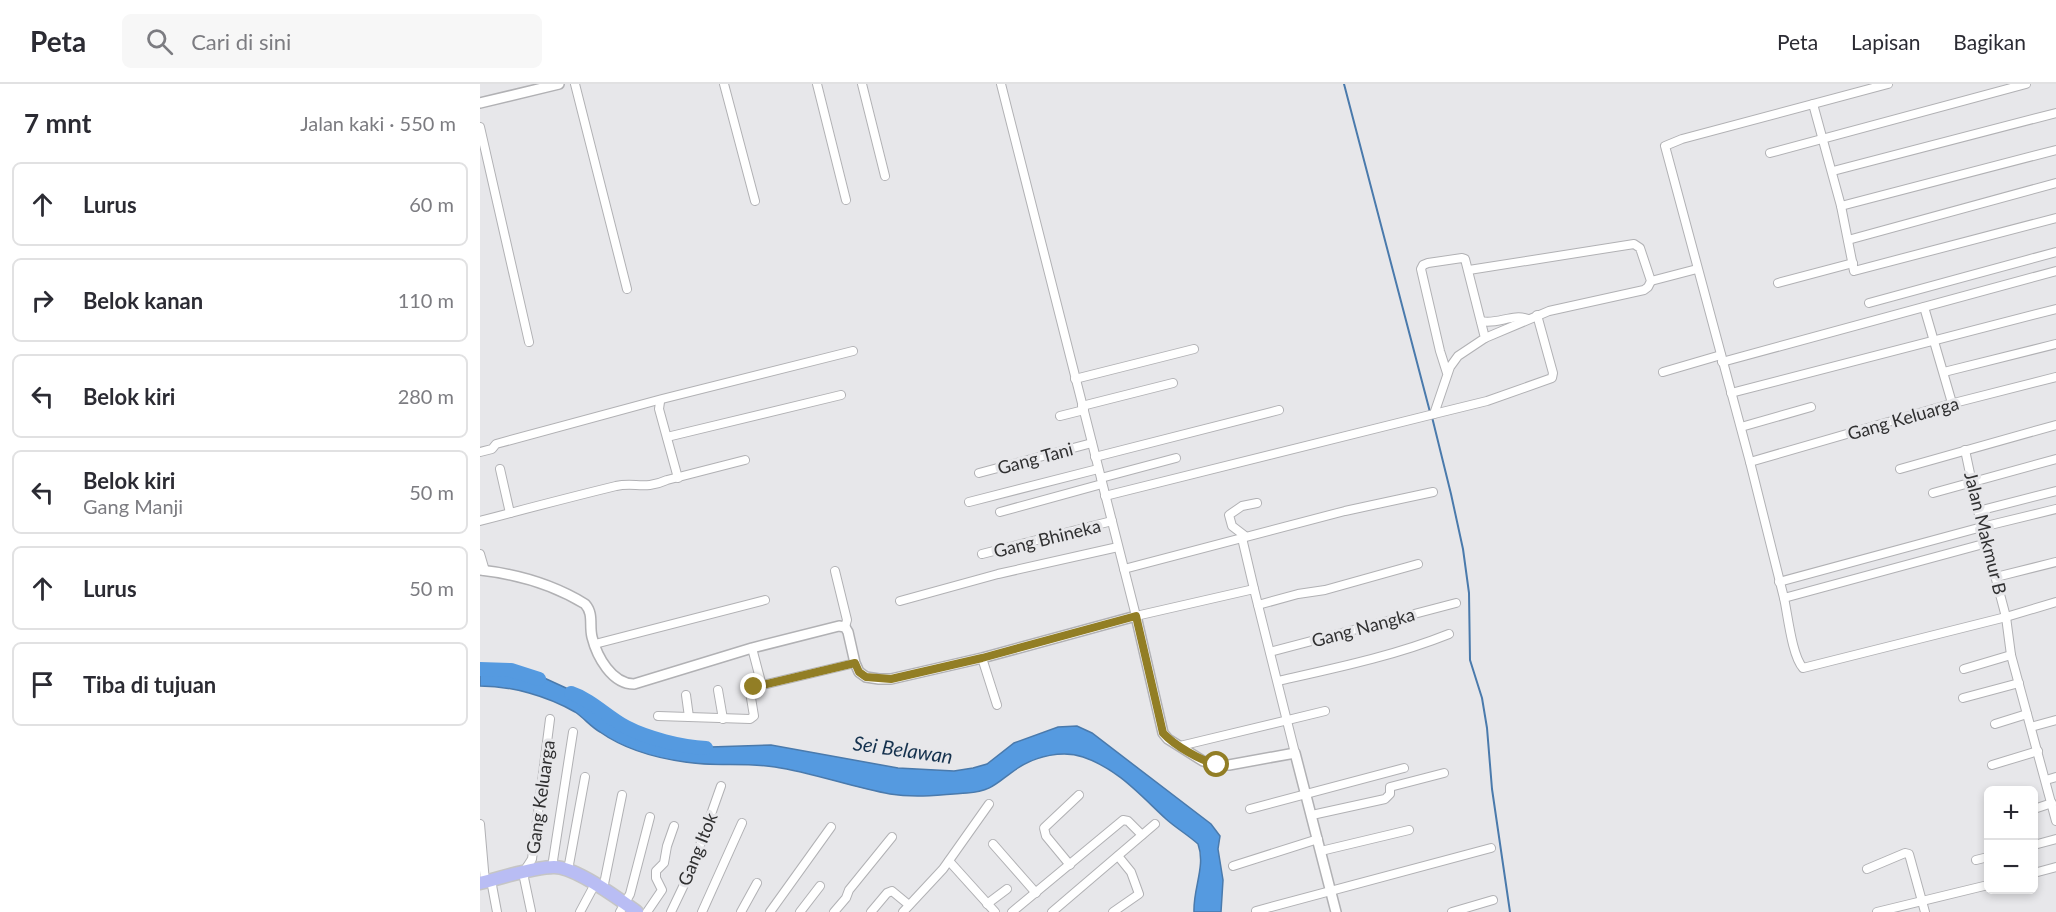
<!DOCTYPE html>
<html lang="id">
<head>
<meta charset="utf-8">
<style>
  :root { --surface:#fff; --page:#f7f7f7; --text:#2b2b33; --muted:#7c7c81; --line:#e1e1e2 }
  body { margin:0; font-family:Lato,sans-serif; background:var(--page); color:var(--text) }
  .controls { position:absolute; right:18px; bottom:18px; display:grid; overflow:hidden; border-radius:9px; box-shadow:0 3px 9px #0003 }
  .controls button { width:54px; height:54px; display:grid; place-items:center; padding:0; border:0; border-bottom:2px solid var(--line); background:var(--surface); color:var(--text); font:30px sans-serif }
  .stop { position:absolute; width:18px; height:18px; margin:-14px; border:4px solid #927e25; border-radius:50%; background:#fff }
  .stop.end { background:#927e25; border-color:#fff; box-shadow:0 2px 6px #0008 }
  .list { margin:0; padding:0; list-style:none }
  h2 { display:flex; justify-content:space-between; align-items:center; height:78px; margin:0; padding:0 24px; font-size:26px }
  h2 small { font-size:20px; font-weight:400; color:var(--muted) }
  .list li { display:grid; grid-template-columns:39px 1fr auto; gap:18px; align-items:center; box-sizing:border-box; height:84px; margin:0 12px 12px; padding:0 12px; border:2px solid var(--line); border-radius:9px }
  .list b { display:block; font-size:22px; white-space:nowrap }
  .list p { margin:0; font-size:20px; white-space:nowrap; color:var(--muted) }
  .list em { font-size:20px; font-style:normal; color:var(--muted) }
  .icon { flex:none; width:33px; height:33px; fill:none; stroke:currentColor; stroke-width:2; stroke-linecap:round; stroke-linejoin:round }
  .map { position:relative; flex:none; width:1576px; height:828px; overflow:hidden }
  header { display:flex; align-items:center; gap:36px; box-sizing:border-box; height:84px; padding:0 30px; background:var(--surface); border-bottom:2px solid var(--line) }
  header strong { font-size:28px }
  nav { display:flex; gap:33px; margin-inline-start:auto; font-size:21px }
  .search { width:420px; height:54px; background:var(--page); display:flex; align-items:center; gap:15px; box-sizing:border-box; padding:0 21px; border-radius:9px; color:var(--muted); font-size:22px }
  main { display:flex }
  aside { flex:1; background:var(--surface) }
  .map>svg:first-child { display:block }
</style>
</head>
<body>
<header>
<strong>Peta</strong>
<div class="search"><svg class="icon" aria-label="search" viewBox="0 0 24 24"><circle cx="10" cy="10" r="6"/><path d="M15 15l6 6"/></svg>Cari di sini</div>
<nav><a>Peta</a><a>Lapisan</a><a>Bagikan</a></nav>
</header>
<main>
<aside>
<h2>7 mnt<small>Jalan kaki · 550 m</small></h2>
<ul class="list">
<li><svg class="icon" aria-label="ahead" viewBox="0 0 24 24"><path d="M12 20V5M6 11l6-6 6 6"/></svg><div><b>Lurus</b></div><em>60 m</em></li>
<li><svg class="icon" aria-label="right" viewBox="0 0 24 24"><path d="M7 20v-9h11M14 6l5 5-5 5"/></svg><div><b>Belok kanan</b></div><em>110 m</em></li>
<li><svg class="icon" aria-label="left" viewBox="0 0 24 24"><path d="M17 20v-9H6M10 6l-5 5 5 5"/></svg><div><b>Belok kiri</b></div><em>280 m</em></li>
<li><svg class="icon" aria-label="left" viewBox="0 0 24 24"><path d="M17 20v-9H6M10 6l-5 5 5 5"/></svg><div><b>Belok kiri</b><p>Gang Manji</p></div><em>50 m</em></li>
<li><svg class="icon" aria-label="ahead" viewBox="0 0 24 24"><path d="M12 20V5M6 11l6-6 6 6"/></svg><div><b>Lurus</b></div><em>50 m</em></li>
<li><svg class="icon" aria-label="arrive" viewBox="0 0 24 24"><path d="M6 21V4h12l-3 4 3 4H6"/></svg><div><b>Tiba di tujuan</b></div></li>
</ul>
</aside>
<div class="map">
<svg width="1576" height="828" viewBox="0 0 1576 828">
  <rect width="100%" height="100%" fill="#e7e7ea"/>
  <path fill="#559ae0" stroke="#4a7aac" stroke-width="1.5" d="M0,586L41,589L60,592L99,610L132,635L149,645L182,659L230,663L291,661L418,684L474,687L493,684L507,680L534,659L578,643L597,642L612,649L731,740L740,752L738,765L743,796L741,828H714C713,804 726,782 718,760C708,751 696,744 686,735C660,711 638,685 603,673C583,666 556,672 538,684C518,697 514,707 487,709C461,711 435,714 410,710C371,703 334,689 295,683C265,678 235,683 205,678C176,674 144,665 120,648C111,643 104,634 95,628C67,612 32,602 0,602Z"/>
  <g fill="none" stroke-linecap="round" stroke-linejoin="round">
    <g stroke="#4a7aac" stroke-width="2">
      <path d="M864,0L950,328"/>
      <path d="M952,333L971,410L983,465L989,509L990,576L1002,614L1007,644L1012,705L1030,828"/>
    </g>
    <g stroke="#559ae0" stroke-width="14">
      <path d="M0,585L31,586L59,595"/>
      <path d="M91,609C112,616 126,632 146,643C167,654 202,663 226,664"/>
    </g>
    <defs>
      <g id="minor">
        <path d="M95,0L147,205"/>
        <path d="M244,0L275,117"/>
        <path d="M337,0L366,116"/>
        <path d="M382,0L405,92"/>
        <path d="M521,0L656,532L774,505L815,669"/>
        <path d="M1408,0L1202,55L1185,62L1270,378L1304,514L1507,459"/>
        <path d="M1333,20L1361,122L1374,187L1576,134"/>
        <path d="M0,43L49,258"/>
        <path d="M1290,69L1546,0"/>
        <path d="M1353,87L1576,29"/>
        <path d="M1361,122L1576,66"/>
        <path d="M1368,156L1576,99"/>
        <path d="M989,186L1154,160L1160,164L1171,197L1168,203L1164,206L1069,227L1005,254"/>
        <path d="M1171,197L1217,185"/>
        <path d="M1298,199L1373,179"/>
        <path d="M1389,219L1576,168"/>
        <path d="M1444,223L1472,319"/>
        <path d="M1001,237C1017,241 1033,229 1048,235"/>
        <path d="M1242,278L1576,187"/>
        <path d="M1183,288L1241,271"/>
        <path d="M1464,288L1576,260"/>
        <path d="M595,295L714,265"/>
        <path d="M1251,309L1576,225"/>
        <path d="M180,318L179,325L198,394"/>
        <path d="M602,322L693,299"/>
        <path d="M954,330L1007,317L1072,294L1073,289L1057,231"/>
        <path d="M580,332L604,326"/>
        <path d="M1261,343L1331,323"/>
        <path d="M187,353L361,311"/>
        <path d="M1485,366L1498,427L1526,533L1531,571L1576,737"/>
        <path d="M0,368L12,365L16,360L182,315L373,267"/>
        <path d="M615,373L799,326"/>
        <path d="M1270,378L1474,319L1576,293"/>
        <path d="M20,385L30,429"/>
        <path d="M1420,385L1576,341"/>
        <path d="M499,389L612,359"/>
        <path d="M621,394L696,374"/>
        <path d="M1453,409L1576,375"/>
        <path d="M625,412L954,330L970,283L978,272L1005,254L985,175L982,174L948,179L943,181L941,185L960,267L967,289"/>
        <path d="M489,418L618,385"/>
        <path d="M1498,427L1576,407"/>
        <path d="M520,428L622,400"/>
        <path d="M0,437C45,425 91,413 136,402C155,398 165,406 187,396L265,376"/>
        <path d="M765,452L752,442L749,431L762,422L777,419"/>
        <path d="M762,454L774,505"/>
        <path d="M0,470L5,487"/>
        <path d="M502,470L632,437"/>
        <path d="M644,485L865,427L953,408"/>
        <path d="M355,487L367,536L365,543"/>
        <path d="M1516,493L1576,478"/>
        <path d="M1299,498L1502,443L1576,425"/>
        <path d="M1304,514C1308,532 1312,572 1323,584L1526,533L1576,518"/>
        <path d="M420,517L518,490L638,463"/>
        <path d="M778,521L818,510L845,506L938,480"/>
        <path d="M115,560L285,516"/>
        <path d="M272,564L282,602"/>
        <path d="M790,568L976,519"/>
        <path d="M502,574L517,621"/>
        <path d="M1484,585L1531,571"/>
        <path d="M798,597C856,584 914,572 969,550"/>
        <path d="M238,606L243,635"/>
        <path d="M206,611L209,633"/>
        <path d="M1483,614L1539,599"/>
        <path d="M178,632L270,635L274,632L270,608L274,603L375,579"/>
        <path d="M1515,640L1547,630"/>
        <path d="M1551,643L1576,636"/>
        <path d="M700,662L845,627"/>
        <path d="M1512,681L1558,667"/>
        <path d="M1566,696L1576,693"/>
        <path d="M770,725L924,684"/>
        <path d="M1554,725L1572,719"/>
        <path d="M832,731L905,715L910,710V703L964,689"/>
        <path d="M0,740L5,798"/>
        <path d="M513,760L556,809"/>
        <path d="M1554,761L1576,755"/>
        <path d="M841,767L929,746"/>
        <path d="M1496,776L1508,773"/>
        <path d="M469,777L515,828"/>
        <path d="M590,781L566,752L564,744L599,711"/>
        <path d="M753,782L838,755"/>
        <path d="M72,783L93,648"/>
        <path d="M1387,785L1425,769L1429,770L1445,828"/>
        <path d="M88,786L105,693"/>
        <path d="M1554,789L1576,783"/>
        <path d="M11,796L17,828"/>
        <path d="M123,805L142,711"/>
        <path d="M507,820L527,805"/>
        <path d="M51,827L43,789L52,775L70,635"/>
        <path d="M776,827L1011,764"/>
        <path d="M100,828L115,800"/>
        <path d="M140,828L150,810L170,733"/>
        <path d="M167,828L182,806L176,794V787L184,779L187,762L194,742"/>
        <path d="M191,828L212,784L241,702"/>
        <path d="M222,828L262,739"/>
        <path d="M261,828L277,799"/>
        <path d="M290,828L351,743"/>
        <path d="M320,828L340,802"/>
        <path d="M354,828L366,814L369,806L412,753"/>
        <path d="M391,828L407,809L412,807L429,821"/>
        <path d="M423,828L463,785L509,720"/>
        <path d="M532,828L643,736L648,737L662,751"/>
        <path d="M572,828L675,740"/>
        <path d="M633,828L659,810L651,788L638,772"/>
        <path d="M972,828L1013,816"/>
        <path d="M1397,828L1508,801"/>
      </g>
      <g id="tertiary">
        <path d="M0,19L79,0"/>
        <path d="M0,486C36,490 74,501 105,520C114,530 109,541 112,553C117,573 132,600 154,600L272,564L359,542L365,543L368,548L375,579L379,588L386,593L399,595H411L502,574L656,532L683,649L688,655L723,677L737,681H749L815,669L856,828"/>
      </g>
      <path id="primary" d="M0,799C21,794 53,783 74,783C96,783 139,815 157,828"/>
    </defs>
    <use href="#minor" stroke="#b1b1b4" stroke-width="10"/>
    <use href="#tertiary" stroke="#b1b1b4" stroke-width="12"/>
    <use href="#primary" stroke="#c5c5c5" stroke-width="15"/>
    <use href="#minor" stroke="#fff" stroke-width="8"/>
    <use href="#tertiary" stroke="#fff" stroke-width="9"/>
    <use href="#primary" stroke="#b9bdf4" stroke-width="12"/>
  </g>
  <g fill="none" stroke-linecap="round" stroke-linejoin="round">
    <path stroke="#927e25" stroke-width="8" d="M274,603L375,579L379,588L386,593L411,595L502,574L656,532L683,649C695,662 720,676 737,681"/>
  </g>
  <g text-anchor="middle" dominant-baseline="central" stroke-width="6" stroke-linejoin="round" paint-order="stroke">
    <g font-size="18" fill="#303031" stroke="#e7e7ea">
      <text transform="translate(1423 334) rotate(-16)">Gang Keluarga</text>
      <text transform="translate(555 374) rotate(-15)">Gang Tani</text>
      <text transform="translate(1506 449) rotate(76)">Jalan Makmur B</text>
      <text transform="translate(567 454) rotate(-14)">Gang Bhineka</text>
      <text transform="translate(883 543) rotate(-15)">Gang Nangka</text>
      <text transform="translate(60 713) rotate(-82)">Gang Keluarga</text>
      <text transform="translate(217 765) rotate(-68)">Gang Itok</text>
    </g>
    <g font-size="20" font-style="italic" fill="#15324e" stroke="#e7e7ea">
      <text transform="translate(423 665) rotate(8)">Sei Belawan</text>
    </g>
  </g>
</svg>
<div class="controls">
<button>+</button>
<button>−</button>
</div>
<div class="stop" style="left:737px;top:681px"></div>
<div class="stop end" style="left:274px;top:603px"></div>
</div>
</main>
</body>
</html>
